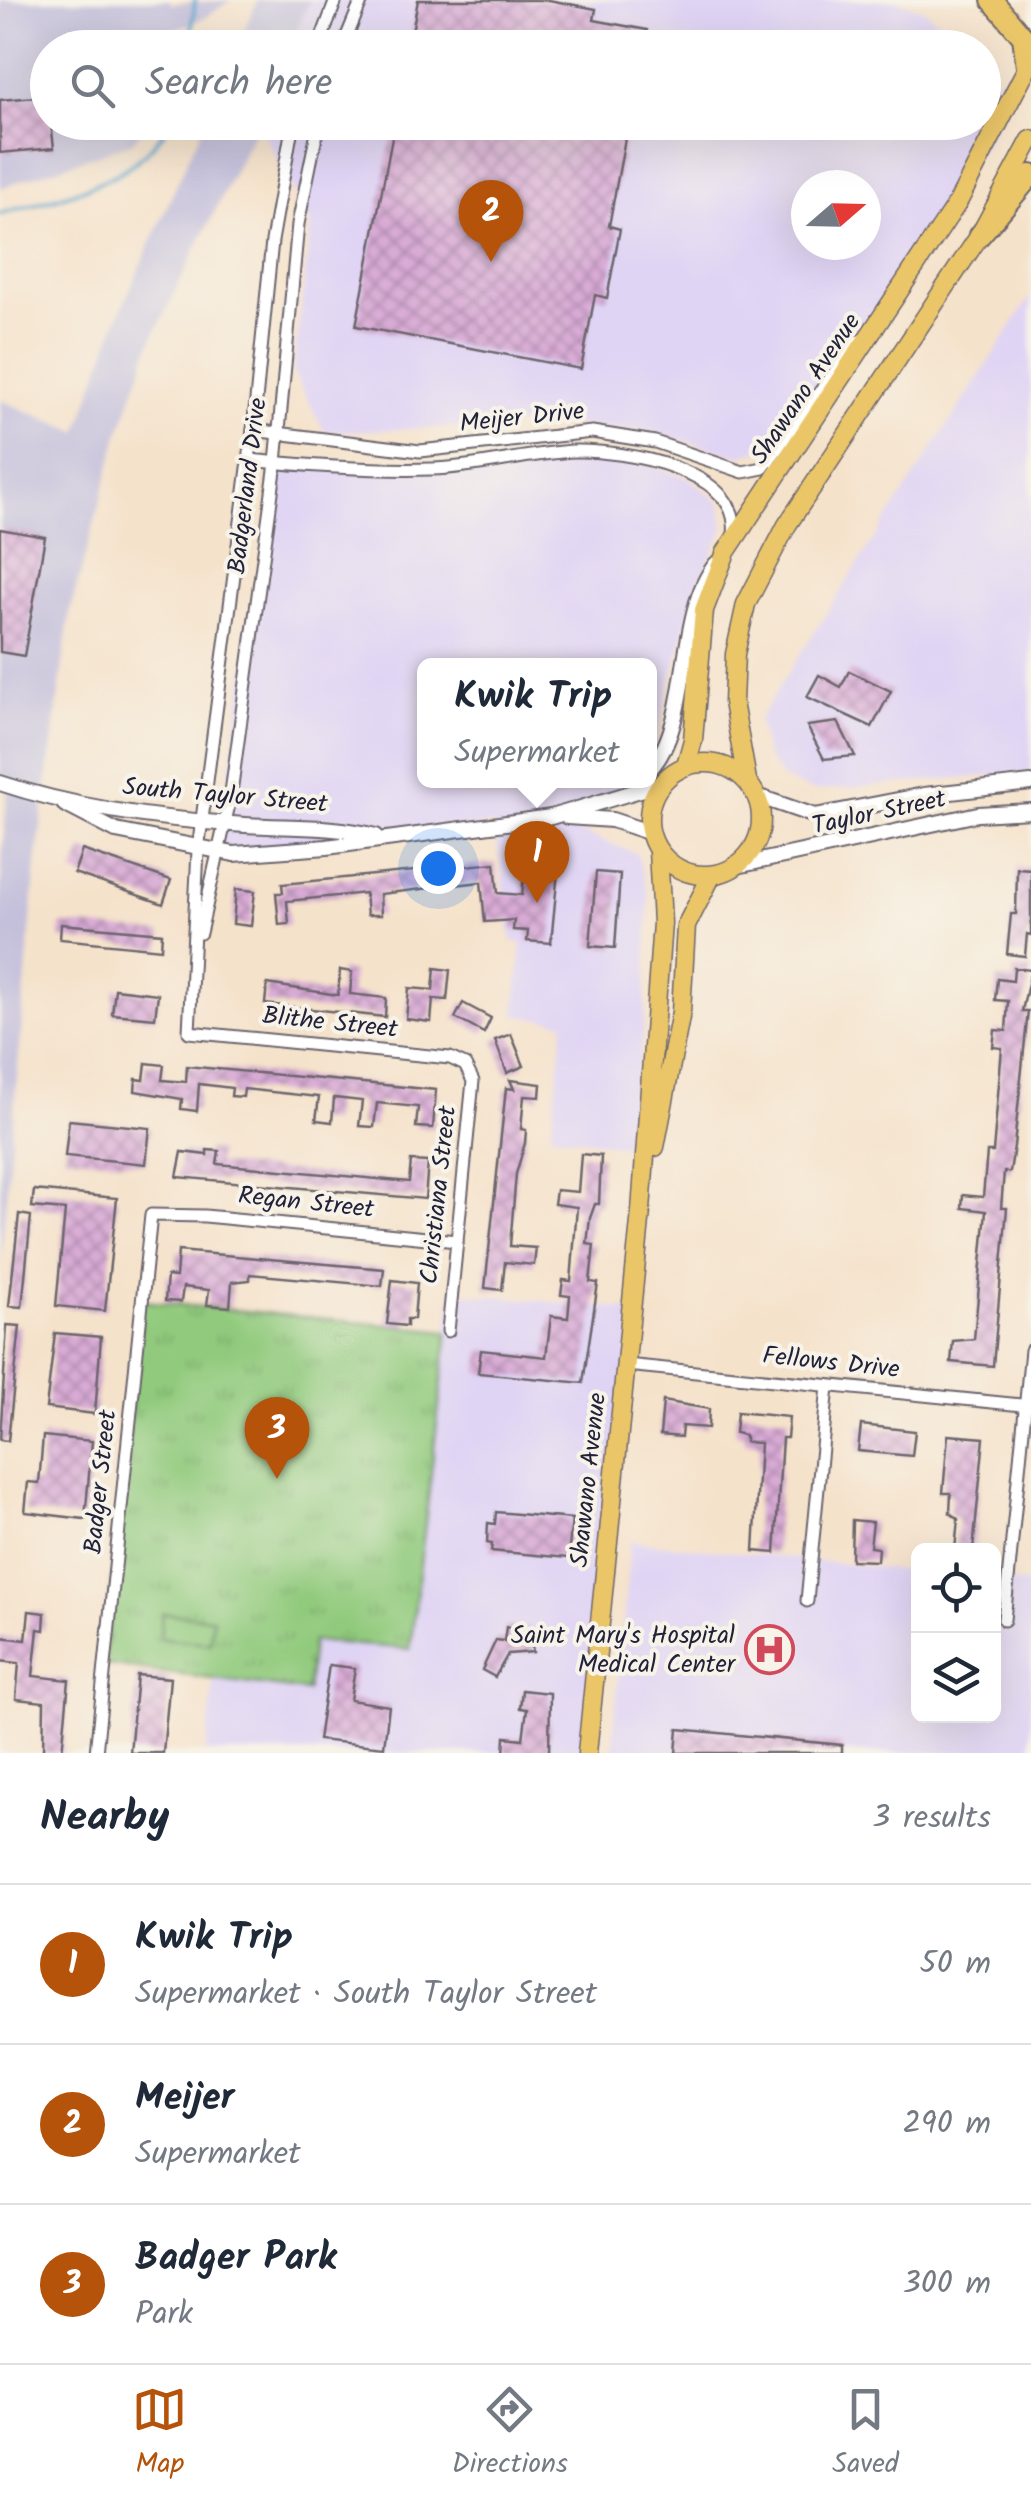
<!DOCTYPE html>
<html lang="en">
<head>
<meta charset="utf-8">
<style>
  :root { --surface:#fff; --page:#f2f2f3; --text:#1f2937; --muted:#747a83; --line:#e0e1e3; --accent:#b45309 }
  body { margin:0; font-family:Kalam,sans-serif; background:var(--page); color:var(--text) }
  .controls { position:absolute; right:30px; bottom:30px; display:grid; overflow:hidden; border-radius:15px; box-shadow:0 10px 40px #0002 }
  .controls button { width:90px; height:90px; display:grid; place-items:center; padding:0; border:0; border-bottom:2px solid var(--line); background:var(--surface); color:var(--text); font:50px sans-serif }
  .compass { position:absolute; left:791px; top:170px; width:90px; height:90px; border-radius:50%; background:var(--surface); box-shadow:0 10px 40px #0002; rotate:70deg }
  .you { position:absolute; left:438px; top:868px; width:35px; height:35px; margin:-25px; border:8px solid #fff; border-radius:50%; background:#1a73e8; box-shadow:0 0 0 15px #1a73e833 }
  .badge { display:grid; place-items:center; width:65px; height:65px; border-radius:50%; background:var(--accent); color:#fff; font-size:32px; font-weight:700 }
  .pin { position:absolute; translate:-50% -82px; filter:drop-shadow(0 2px 5px #0008) }
  .pin::after { content:''; position:absolute; top:52px; width:35px; height:30px; background:inherit; clip-path:polygon(0 0,100% 0,50% 100%) }
  .popup { position:absolute; left:417px; top:658px; width:240px; height:130px; box-sizing:border-box; display:grid; place-content:center; border-radius:15px; background:var(--surface); filter:drop-shadow(0 2px 8px #0005); font-size:32px; white-space:nowrap; color:var(--muted) }
  .popup b { font-size:38px; color:var(--text) }
  .popup::after { content:''; position:absolute; left:50%; top:100%; margin-left:-20px; border:20px solid transparent; border-top-color:var(--surface) }
  .list { margin:0; padding:0; list-style:none }
  h2 { display:flex; justify-content:space-between; align-items:center; height:130px; margin:0; padding:0 40px; font-size:42px }
  h2 small { font-size:32px; font-weight:400; color:var(--muted) }
  .list li { display:grid; grid-template-columns:65px 1fr auto; gap:30px; align-items:center; box-sizing:border-box; height:160px; padding:0 40px; border-top:2px solid var(--line) }
  .list b { display:block; font-size:38px; white-space:nowrap }
  .list p { margin:0; font-size:32px; white-space:nowrap; color:var(--muted) }
  .list em { font-size:32px; font-style:normal; color:var(--muted) }
  .icon { flex:none; width:55px; height:55px; fill:none; stroke:currentColor; stroke-width:2; stroke-linecap:round; stroke-linejoin:round }
  .map { position:relative; flex:none; width:1031px; height:1753px; overflow:hidden }
  .search { position:absolute; background:var(--surface); box-shadow:0 10px 40px #0002; left:30px; right:30px; top:30px; height:110px; display:flex; align-items:center; gap:25px; box-sizing:border-box; padding:0 35px; border-radius:55px; color:var(--muted); font-size:38px }
  .sheet { height:610px; background:var(--surface) }
  nav { display:flex; justify-content:space-around; align-items:center; box-sizing:border-box; height:140px; border-top:2px solid var(--line); background:var(--surface); font-size:28px; color:var(--muted) }
  nav a { display:grid; justify-items:center; gap:5px }
  nav .on { color:var(--accent) }
  .map>svg:first-child { display:block }
</style>
</head>
<body>
<div class="map">
<svg width="1031" height="1753" viewBox="0 0 1031 1753">
  <defs>
    <pattern id="grass-tufts" width="24" height="20" patternUnits="userSpaceOnUse" patternTransform="scale(2.5)"><rect width="24" height="20" fill="#91ca7d"/><path d="M3 7l-1-3M5 7V3M7 7l1-3M15 17l-1-3M17 17v-4M19 17l1-3" fill="none" stroke="#7dad6d"/></pattern>
    <pattern id="building-cross-hatch" width="8" height="8" patternUnits="userSpaceOnUse" patternTransform="scale(2.5)"><rect width="8" height="8" fill="#d9abd6"/><path d="M0 0l8 8M0 8l8-8" fill="none" stroke="#b08baf"/></pattern>
  </defs>
  <rect width="100%" height="100%" fill="#f7f3e8"/>
  <filter id="ink" filterUnits="userSpaceOnUse"><feTurbulence type="fractalNoise" baseFrequency=".01" numOctaves="2"/><feDisplacementMap in="SourceGraphic" scale="20" xChannelSelector="R" yChannelSelector="G"/><feConvolveMatrix kernelMatrix="1 2 1 2 8 2 1 2 1" color-interpolation-filters="sRGB"/></filter>
  <filter id="wash" filterUnits="userSpaceOnUse"><feTurbulence type="fractalNoise" baseFrequency=".0048" numOctaves="4" result="noise"/><feDisplacementMap in="SourceGraphic" scale="40" xChannelSelector="R" yChannelSelector="G"/><feGaussianBlur stdDeviation="2.25" result="paint"/><feColorMatrix in="noise" values="0 0 0 0 0 0 0 0 0 0 0 0 0 0 0 0 0 1.4 0 .05"/><feComposite in="paint" operator="in"/></filter>
  <g filter="url(#wash)">
    <rect width="100%" height="100%" fill="#f5e2cb"/>
    <g fill="#e0d4f4" fill-rule="evenodd">
      <path d="M310,0H894L923,9L971,47L290,48Z"/>
      <path d="M984,63L1012,97L855,361L769,448L740,456L645,430L530,424L325,432L293,372L311,225L258,122H984ZM806,185H866V245H806Z"/>
      <path d="M1031,296V772L813,791L782,779L767,757L758,720Z"/>
      <path d="M564,452L642,463L689,478L721,504L724,528L693,596L654,747L671,773L660,784L578,810V831L637,854L649,897L645,1018L627,1146L551,1134L564,1022L515,1015L522,943L512,941L494,824L217,854L276,463L425,469ZM424,666H650V780H424Z"/>
      <path d="M452,1292L632,1310L587,1753H206L214,1678L307,1691L311,1640L410,1649Z"/>
      <path d="M630,1541L918,1572V1716H994V1580L1031,1584V1753H612Z"/>
    </g>
    <g fill="#c4c0db">
      <path d="M0,0H170V4L231,0L207,17L166,33L163,47L48,48V122L147,123L133,142L0,188Z"/>
      <path d="M258,0H310L290,47H237Z"/>
      <path d="M204,123H258L153,337L119,434L70,611L36,865L0,1266V885L8,786L0,783V400L78,432L118,317Z"/>
    </g>
    <path fill="url(#grass-tufts)" stroke="#5a765c" stroke-width="2.5" d="M142,1301L448,1331L410,1649L312,1641L307,1691L104,1665Z"/>
    <path fill="#91ca7d" stroke="#5a765c" stroke-width="2.5" d="M162,1613L213,1618L210,1643L160,1638Z"/>
    <g fill="none" stroke-linecap="round" stroke-linejoin="round">
      <g stroke="#54a3ce" stroke-width="4">
        <path d="M190,48L195,0"/>
        <path d="M0,214C65,194 134,185 170,122"/>
      </g>
    </g>
    <g id="blocks">
      <g fill="url(#building-cross-hatch)">
        <path d="M418,0H549L596,9L594,20L647,30L644,48H409Z"/>
        <path d="M48,96L54,148L0,153V100Z"/>
        <path d="M395,122H628L609,226L620,229L607,298L595,295L581,369L356,326Z"/>
        <path d="M0,529L45,537L24,656L0,652Z"/>
        <path d="M849,671L891,691L872,727L807,697L819,675L841,687Z"/>
        <path d="M838,722L855,756L824,759L807,726Z"/>
        <path d="M82,850L171,880L163,904L74,873Z"/>
        <path d="M495,863L498,893L522,895L525,868L558,871L551,943L527,941L528,931L513,930L514,920L485,922L481,882L380,894L381,915H367L365,893L287,901L289,924L279,925L276,893H283L282,884Z"/>
        <path d="M1017,868L1031,869V935L1027,934L1025,956L1007,954L1011,914H1016Z"/>
        <path d="M596,872L620,874L615,948L590,946Z"/>
        <path d="M236,889L255,891L251,926L233,924Z"/>
        <path d="M61,924L162,933L161,949L60,939Z"/>
        <path d="M435,968L450,970L447,1000L433,999L431,1022L406,1019L409,988L433,990Z"/>
        <path d="M1014,968L1031,970L1022,1011H1028L1014,1146L1010,1172H1004L1001,1208H1007L993,1366L951,1362L953,1341L974,1339L986,1211L962,1208L963,1195L983,1197L987,1152H993L1002,1048L993,1047L995,1030L1006,1031L1008,1001L995,1000L997,979L1013,981Z"/>
        <path d="M340,970L352,972L350,994L386,998L385,1017L265,1004L267,984L338,995Z"/>
        <path d="M115,989L158,994L155,1018L112,1014Z"/>
        <path d="M463,1003L491,1018L484,1033L455,1018Z"/>
        <path d="M511,1034L524,1066L507,1073L495,1040Z"/>
        <path d="M146,1063L164,1065L162,1080L186,1082L187,1066L436,1090L433,1128L416,1127L418,1107L377,1103L374,1127L359,1126L362,1101L334,1098L332,1122L316,1120L319,1097L244,1089L243,1097L231,1096L232,1088L199,1084L197,1111L181,1109L182,1099L135,1091L136,1079L144,1080Z"/>
        <path d="M510,1080L541,1084L540,1097L524,1096L521,1129L526,1130L525,1143L516,1174L510,1246L536,1248L534,1265L505,1262L502,1290L485,1288L506,1088L514,1089Z"/>
        <path d="M69,1120L150,1128L146,1164L65,1156Z"/>
        <path d="M207,1150L219,1151L217,1164L409,1182L411,1161L428,1162L425,1199L177,1177L182,1152L207,1155Z"/>
        <path d="M581,1154L601,1156L599,1204H595L590,1218L587,1244L594,1245L590,1282L598,1283L583,1383L478,1373L481,1350L546,1357L551,1316L568,1318L570,1296L561,1295L563,1280L571,1281L577,1207L554,1204L556,1190L578,1192Z"/>
        <path d="M34,1190L117,1198L105,1311L56,1306L65,1210L32,1207Z"/>
        <path d="M19,1214L31,1216L22,1307L9,1306Z"/>
        <path d="M178,1251L384,1269L382,1286L250,1274V1280L232,1282L230,1307L207,1305L209,1290L183,1287L181,1302L165,1301L167,1276L176,1277Z"/>
        <path d="M392,1280L417,1283L414,1319H407V1326L387,1324Z"/>
        <path d="M7,1325L20,1326L8,1441L0,1440Z"/>
        <path d="M55,1333L101,1337L95,1414L46,1408Z"/>
        <path d="M663,1401L709,1409L708,1428L682,1426L681,1437L660,1435Z"/>
        <path d="M737,1412L789,1417L787,1438H782L775,1553L754,1551L760,1443L745,1442V1435L735,1433Z"/>
        <path d="M861,1425L915,1431L912,1456L858,1451Z"/>
        <path d="M948,1435L984,1438L973,1550H955L958,1519L950,1513L951,1493H943Z"/>
        <path d="M43,1436L92,1441L85,1519L25,1512L28,1482L39,1483Z"/>
        <path d="M496,1512L572,1519L568,1558L491,1551L492,1544L487,1543L488,1523L495,1524Z"/>
        <path d="M852,1520L873,1522L870,1547L878,1548L877,1561L851,1560Z"/>
        <path d="M29,1611L45,1613L44,1630L38,1629L33,1676L69,1680L62,1753H43L44,1702L16,1699L19,1663L0,1661V1637L26,1640Z"/>
        <path d="M506,1627L529,1629L533,1652L508,1654L495,1677L482,1670L496,1640L504,1641Z"/>
        <path d="M329,1665L355,1668L350,1700L389,1706L384,1747L318,1740Z"/>
        <path d="M137,1675L170,1678L163,1753H130Z"/>
        <path d="M522,1690L550,1693L549,1753H504L505,1737L523,1739L527,1709L520,1708Z"/>
        <path d="M678,1729L842,1745V1753H676Z"/>
      </g>
    </g>
  </g>
  <g filter="url(#ink)">
    <use href="#blocks" fill-opacity="0" stroke="#6c656d" stroke-width="2.5"/>
    <g fill="none" stroke-linecap="round" stroke-linejoin="round">
      <defs>
        <g id="minor">
          <path d="M318,48L336,0"/>
          <path d="M342,48L362,0"/>
          <path d="M293,122L272,241L253,430L198,850L189,1032L450,1058L465,1065L473,1081L448,1331"/>
          <path d="M253,430L420,451L592,432L655,442L743,472L763,468L858,341"/>
          <path d="M249,460C309,466 372,471 432,469C480,468 527,453 575,451C622,450 742,469 734,534"/>
          <path d="M200,933L230,800L276,463L298,224L319,122"/>
          <path d="M626,1365L1031,1406"/>
          <path d="M807,1601L828,1386"/>
          <path d="M1004,1620L1031,1350"/>
          <path d="M96,1753L151,1215L205,1216L457,1241"/>
        </g>
        <g id="tertiary">
          <path d="M650,769C693,723 675,615 716,564"/>
          <path d="M0,783C78,809 163,820 245,825C289,828 333,825 376,836"/>
          <path d="M757,796L815,816L924,795L1031,783"/>
          <path d="M64,804L116,831L234,854L327,847L551,817L660,784"/>
          <path d="M567,817L612,820L651,833"/>
          <path d="M737,866L978,814L1031,811"/>
        </g>
        <g id="primary">
          <circle cx="705" cy="819" r="56"/>
          <path d="M686,765L693,740L704,610L726,552L958,202L1031,60"/>
          <path d="M747,780L733,702L735,654L746,604L787,525L980,235L1031,140"/>
          <path d="M655,1147L681,1012L686,926L712,875"/>
          <path d="M587,1753L641,1211L662,923L658,851"/>
        </g>
        <g id="motorway">
          <path d="M992,0L1023,37L1027,67"/>
          <path d="M980,235L1031,175"/>
        </g>
      </defs>
      <use href="#minor" stroke="#6c656d" stroke-width="15"/>
      <use href="#tertiary" stroke="#6c656d" stroke-width="18"/>
      <use href="#primary" stroke="#6c656d" stroke-width="21"/>
      <use href="#motorway" stroke="#6c656d" stroke-width="24"/>
      <use href="#minor" stroke="#fff" stroke-width="11"/>
      <use href="#tertiary" stroke="#fff" stroke-width="14"/>
      <use href="#primary" stroke="#ebc669" stroke-width="18"/>
      <use href="#motorway" stroke="#ebc669" stroke-width="20"/>
    </g>
  </g>
  <defs>
    <symbol id="hospital-ring" viewBox="-11 -11 22 22"><circle r="9.5" fill="#f7f3e8" stroke="#d1495b" stroke-width="1.5"/><path d="M-5-5h3v3.5h4V-5h3V5h-3V1.5h-4V5h-3Z" fill="#d1495b"/></symbol>
  </defs>
  <g fill-rule="evenodd">
    <use href="#hospital-ring" x="742" y="1622" width="55" height="55"/>
  </g>
  <g text-anchor="middle" dominant-baseline="central" stroke-width="8" stroke-linejoin="round" paint-order="stroke">
    <g font-size="25" fill="#22223b" stroke="#f7f3e8">
      <text transform="translate(806 389) rotate(-56)">Shawano Avenue</text>
      <text transform="translate(522 418) rotate(-6)">Meijer Drive</text>
      <text transform="translate(248 486) rotate(-83)">Badgerland Drive</text>
      <text transform="translate(225 796) rotate(5)">South Taylor Street</text>
      <text transform="translate(879 813) rotate(-12)">Taylor Street</text>
      <text transform="translate(330 1023) rotate(6)">Blithe Street</text>
      <text transform="translate(439 1195) rotate(-84)">Christiana Street</text>
      <text transform="translate(306 1203) rotate(6)">Regan Street</text>
      <text transform="translate(831 1363) rotate(6)">Fellows Drive</text>
      <text transform="translate(589 1480) rotate(-84)">Shawano Avenue</text>
      <text transform="translate(101 1482) rotate(-84)">Badger Street</text>
    </g>
    <g font-size="25" fill="#22223b" stroke="#f7f3e8" text-anchor="end">
      <text x="735" y="1636">Saint Mary's Hospital<tspan x="735" dy="29">Medical Center</tspan></text>
    </g>
  </g>
</svg>
<div class="controls">
<button><svg class="icon" aria-label="locate" viewBox="0 0 24 24"><circle cx="12" cy="12" r="6"/><path d="M12 2v4M12 18v4M2 12h4M18 12h4"/></svg></button>
<button><svg class="icon" aria-label="layers" viewBox="0 0 24 24"><path d="M12 4l9 5-9 5-9-5zM3 14l9 5 9-5"/></svg></button>
</div>
<svg class="compass" viewBox="-18 -18 36 36"><path d="M0-13l5 13h-10z" fill="#e53935"/><path d="M0 13l5-13h-10z" fill="#747a83"/></svg>
<div class="you"></div>
<div class="pin badge" style="left:537px;top:903px">1</div>
<div class="popup"><b>Kwik Trip</b>Supermarket</div>
<div class="pin badge" style="left:491px;top:262px">2</div>
<div class="pin badge" style="left:277px;top:1479px">3</div>
<div class="search"><svg class="icon" aria-label="search" viewBox="0 0 24 24"><circle cx="10" cy="10" r="6"/><path d="M15 15l6 6"/></svg>Search here</div>
</div>
<section class="sheet">
<h2>Nearby<small>3 results</small></h2>
<ul class="list">
<li><span class="badge">1</span><div><b>Kwik Trip</b><p>Supermarket · South Taylor Street</p></div><em>50 m</em></li>
<li><span class="badge">2</span><div><b>Meijer</b><p>Supermarket</p></div><em>290 m</em></li>
<li><span class="badge">3</span><div><b>Badger Park</b><p>Park</p></div><em>300 m</em></li>
</ul>
</section>
<nav>
<a class="on"><svg class="icon" aria-label="map" viewBox="0 0 24 24"><path d="M3 6l6-2 6 2 6-2v14l-6 2-6-2-6 2zM9 4v14M15 6v14"/></svg>Map</a>
<a><svg class="icon" aria-label="directions" viewBox="0 0 24 24"><path d="M12 3l9 9-9 9-9-9zM9 14v-3h6M13 9l2 2-2 2"/></svg>Directions</a>
<a><svg class="icon" aria-label="saved" viewBox="0 0 24 24"><path d="M7 4h10v16l-5-4-5 4z"/></svg>Saved</a>
</nav>
</body>
</html>
